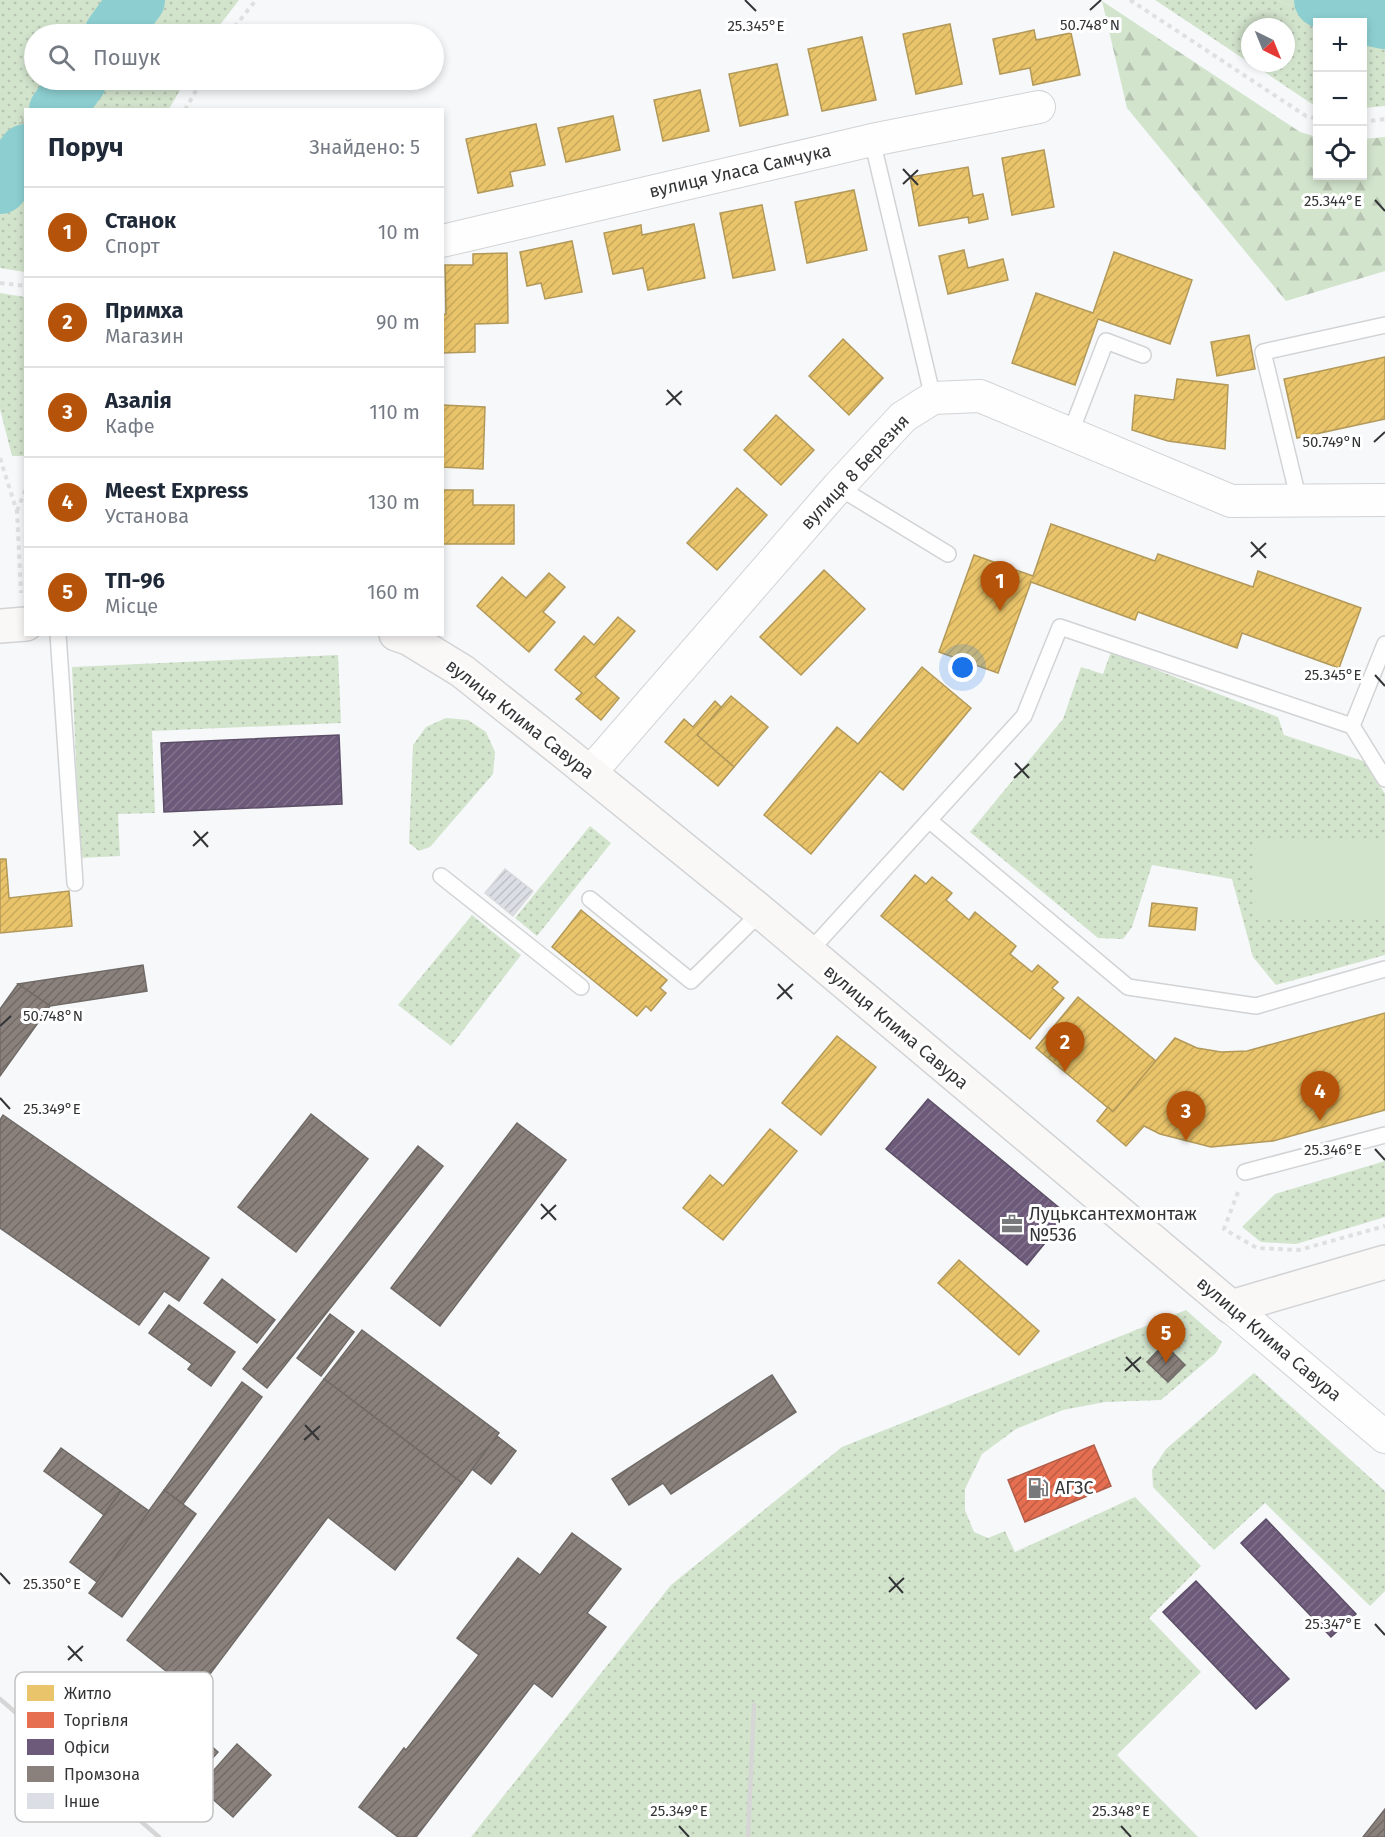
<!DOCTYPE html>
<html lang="uk">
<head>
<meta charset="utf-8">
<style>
  :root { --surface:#fff; --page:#f2f2f3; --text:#1f2937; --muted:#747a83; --line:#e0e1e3; --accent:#b45309 }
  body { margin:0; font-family:"Fira Sans",sans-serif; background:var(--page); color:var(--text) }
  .controls { position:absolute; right:18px; top:18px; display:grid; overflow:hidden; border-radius:0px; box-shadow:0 3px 9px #0003 }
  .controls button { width:54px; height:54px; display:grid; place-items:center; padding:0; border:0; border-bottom:2px solid var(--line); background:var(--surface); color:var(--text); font:30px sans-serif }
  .compass { position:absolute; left:1241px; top:18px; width:54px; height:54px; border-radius:50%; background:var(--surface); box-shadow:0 3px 9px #0003; rotate:137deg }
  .you { position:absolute; left:963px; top:668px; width:21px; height:21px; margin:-15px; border:4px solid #fff; border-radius:50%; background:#1a73e8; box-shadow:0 0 0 9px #1a73e833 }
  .badge { display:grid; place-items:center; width:39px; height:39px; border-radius:50%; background:var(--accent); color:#fff; font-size:20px; font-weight:700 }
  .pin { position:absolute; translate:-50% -50px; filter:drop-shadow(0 2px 3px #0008) }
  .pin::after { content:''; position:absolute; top:32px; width:21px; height:18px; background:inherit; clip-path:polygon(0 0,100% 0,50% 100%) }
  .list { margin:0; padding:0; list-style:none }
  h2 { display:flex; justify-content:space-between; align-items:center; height:78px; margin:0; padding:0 24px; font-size:26px }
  h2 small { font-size:20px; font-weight:400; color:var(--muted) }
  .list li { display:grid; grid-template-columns:39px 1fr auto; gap:18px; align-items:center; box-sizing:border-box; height:90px; padding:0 24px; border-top:2px solid var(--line) }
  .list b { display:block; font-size:22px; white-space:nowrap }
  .list p { margin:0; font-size:20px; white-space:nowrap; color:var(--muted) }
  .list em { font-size:20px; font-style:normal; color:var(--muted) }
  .icon { flex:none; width:33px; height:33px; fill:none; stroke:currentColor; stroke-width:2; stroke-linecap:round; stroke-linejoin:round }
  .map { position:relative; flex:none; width:1385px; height:1837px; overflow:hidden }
  .search { position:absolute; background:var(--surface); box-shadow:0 3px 9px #0003; left:24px; top:24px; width:420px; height:66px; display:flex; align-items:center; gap:15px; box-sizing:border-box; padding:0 21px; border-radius:33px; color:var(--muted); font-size:22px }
  .panel { position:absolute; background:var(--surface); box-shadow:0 3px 9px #0003; left:24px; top:108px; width:420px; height:528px; border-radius:0px }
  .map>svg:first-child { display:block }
</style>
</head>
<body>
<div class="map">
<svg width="1385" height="1837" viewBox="0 0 1385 1837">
  <defs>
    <pattern id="green-dots" width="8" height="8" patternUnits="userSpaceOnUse" patternTransform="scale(1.5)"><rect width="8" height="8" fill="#d3e4cd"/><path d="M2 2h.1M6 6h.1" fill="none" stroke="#b6c4b1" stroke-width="1.8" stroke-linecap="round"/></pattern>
    <pattern id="forest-firs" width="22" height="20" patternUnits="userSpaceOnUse" patternTransform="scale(1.5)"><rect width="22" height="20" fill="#d3e4cd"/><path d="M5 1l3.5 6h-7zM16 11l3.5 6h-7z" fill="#b6c4b1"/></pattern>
    <pattern id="wetland-marsh" width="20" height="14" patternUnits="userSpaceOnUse" patternTransform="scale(1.5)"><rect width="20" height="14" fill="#d3e4cd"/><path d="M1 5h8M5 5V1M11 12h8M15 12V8" fill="none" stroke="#b6c4b1"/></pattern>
    <pattern id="homes-hatch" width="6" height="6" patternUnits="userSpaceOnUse" patternTransform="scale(1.5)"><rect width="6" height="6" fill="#e9c46a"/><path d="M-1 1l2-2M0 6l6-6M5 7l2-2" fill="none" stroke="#c8a95c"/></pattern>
    <pattern id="shops-hatch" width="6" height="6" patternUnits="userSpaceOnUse" patternTransform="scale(1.5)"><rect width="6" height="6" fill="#e76f51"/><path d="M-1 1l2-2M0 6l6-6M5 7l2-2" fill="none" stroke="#bc5c44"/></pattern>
    <pattern id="offices-hatch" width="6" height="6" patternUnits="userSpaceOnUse" patternTransform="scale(1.5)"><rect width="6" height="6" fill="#6d597a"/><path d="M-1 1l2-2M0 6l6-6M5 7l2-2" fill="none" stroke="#82738c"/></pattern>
    <pattern id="industry-hatch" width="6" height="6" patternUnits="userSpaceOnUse" patternTransform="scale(1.5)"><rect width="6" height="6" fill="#8a817c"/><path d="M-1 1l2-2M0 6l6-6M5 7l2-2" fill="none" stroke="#716a66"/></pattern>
    <pattern id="building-hatch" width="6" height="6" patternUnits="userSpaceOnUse" patternTransform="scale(1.5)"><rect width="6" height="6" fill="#dbdee4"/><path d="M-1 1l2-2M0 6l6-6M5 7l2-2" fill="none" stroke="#bcbfc4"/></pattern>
  </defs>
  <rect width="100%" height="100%" fill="#f6f8fa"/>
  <g fill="url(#green-dots)">
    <path d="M0,0H108L83,34H34V80H50L29,109L26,110L25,114L0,149Z"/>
    <path d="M162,0H239L213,34H137Z"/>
    <path d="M1155,0H1278L1326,22H1318L1317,105L1312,104L1251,63H1286V27H1250V63Z"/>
    <path d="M1363,32L1385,35V106L1363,108Z"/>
    <path d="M103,80H186L169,109H81Z"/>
    <path d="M25,184V272L0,268V219Z"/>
    <path d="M0,293L25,297V456H12L0,409Z"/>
    <path d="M1111,652L1278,717L1284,735L1366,762L1385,794V955L1276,985L1253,957L1232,879L1152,865L1132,927L1123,939L1098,938L970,832L1063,719L1081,667L1103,674Z"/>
    <path d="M338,655L341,723L152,731L155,813L118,814L120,856L80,858L72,667Z"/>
    <path d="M446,718L468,720L486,732L495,752L493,774L430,847L419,851L409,843L413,745L426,727Z"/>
    <path d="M590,826L611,843L537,936L515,918Z"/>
    <path d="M472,915L521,955L451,1046L398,1005Z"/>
    <path d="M1385,1161V1217L1296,1244L1261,1242L1242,1227L1275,1194Z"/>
    <path d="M1186,1310L1222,1342L1216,1353L1161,1400L1105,1402L1063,1410L1016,1429L982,1454L965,1489V1510L974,1532L988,1538L1005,1531L1015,1552L1135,1497L1201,1566L1149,1618L1201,1672L1117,1755L1198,1837H471L671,1585L842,1447Z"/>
    <path d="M1254,1373L1385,1491V1591L1370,1606L1265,1503L1214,1550L1153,1487L1152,1470L1166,1449Z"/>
  </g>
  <path fill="url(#forest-firs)" d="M1102,1L1300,132L1317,137L1318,176H1362L1363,139L1385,137V271L1286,301L1127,108Z"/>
  <g fill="url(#wetland-marsh)">
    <path d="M108,0H162L137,34H83Z"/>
    <path d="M1278,0H1385V35L1363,32L1362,22H1326Z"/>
    <path d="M50,80H103L81,109H29Z"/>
    <path d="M25,114V184L0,219V149Z"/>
  </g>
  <path fill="#d3e4cd" d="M1256,838L1385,841V920L1254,918Z"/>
  <g fill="url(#homes-hatch)" stroke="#b2995a" stroke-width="1.5">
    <path d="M950,24L962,84L916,94L903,34Z"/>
    <path d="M1034,30L1036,40L1071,33L1080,75L1033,85L1030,68L1000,74L993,39Z"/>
    <path d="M862,37L876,100L822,111L808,49Z"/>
    <path d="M777,64L788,115L740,126L729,74Z"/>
    <path d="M700,90L709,131L663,141L654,100Z"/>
    <path d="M613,116L620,150L566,162L558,128Z"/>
    <path d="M536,124L545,165L510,172L513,186L478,193L466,139Z"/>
    <path d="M1044,150L1054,207L1012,215L1002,158Z"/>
    <path d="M968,167L973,196L983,194L988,219L969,223L968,217L919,226L910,177Z"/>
    <path d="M854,190L867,250L807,263L795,202Z"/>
    <path d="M762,205L775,270L733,278L720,213Z"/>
    <path d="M694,224L705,278L648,290L643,268L613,274L604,233L641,225L642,235Z"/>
    <path d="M572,241L582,292L545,299L541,283L527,286L520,252Z"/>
    <path d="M964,250L968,268L1003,259L1008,280L948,294L939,256Z"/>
    <path d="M1114,252L1192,280L1170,344L1098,319L1075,385L1012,363L1036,293L1093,313Z"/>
    <path d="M507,253L508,323L475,324V352L442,353V315L446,314L445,265H473V254Z"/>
    <path d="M1249,335L1255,369L1217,376L1211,342Z"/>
    <path d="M843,339L883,378L849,415L809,376Z"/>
    <path d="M1385,357V419L1297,438L1284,379Z"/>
    <path d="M1177,379L1228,385L1225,449L1168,441L1132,430L1135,395L1174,400Z"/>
    <path d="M442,405L485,407L483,469L442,467Z"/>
    <path d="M776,415L814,450L781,485L744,450Z"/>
    <path d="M737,488L767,515L717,570L687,543Z"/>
    <path d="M442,490H473V505H514V544H442Z"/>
    <path d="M1051,524L1155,561L1158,554L1253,587L1258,571L1361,608L1339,668L1242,633L1237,648L1138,612L1135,620L1031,582L998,673L939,652L974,555L1033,576Z"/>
    <path d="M824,570L865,609L801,675L760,637Z"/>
    <path d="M549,573L565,587L543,612L555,622L529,652L477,606L502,577L526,598Z"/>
    <path d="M618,617L635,631L595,677L619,698L601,720L576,699L582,693L555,670L584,636L594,645Z"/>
    <path d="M922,667L971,708L903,790L880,771L811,854L764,815L837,727L858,744Z"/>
    <path d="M731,696L768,727L734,767L697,735Z"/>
    <path d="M715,701L721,707L697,735L734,767L718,786L665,742L684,719L693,727Z"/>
    <path d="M0,859H6L9,898L69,891L72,926L0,933Z"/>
    <path d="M915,875L926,884L932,877L952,893L946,900L969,920L975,912L1016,946L1010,954L1032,972L1038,965L1058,982L1052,988L1064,998L1030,1039L881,916Z"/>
    <path d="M1152,903L1197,908L1195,930L1149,926Z"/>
    <path d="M581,910L667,980L660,988L666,993L651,1011L646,1006L637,1016L552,947Z"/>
    <path d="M1078,997L1156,1061L1113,1112L1036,1048Z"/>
    <path d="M1385,1013V1110L1273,1141L1211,1147L1160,1134L1144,1126L1126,1146L1097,1121L1108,1107L1113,1112L1175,1038L1197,1048L1221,1052L1247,1051Z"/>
    <path d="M837,1036L876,1067L821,1135L782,1103Z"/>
    <path d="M770,1129L797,1151L723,1240L683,1208L710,1175L723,1186Z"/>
    <path d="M959,1260L1039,1331L1019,1355L938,1283Z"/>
  </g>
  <path fill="url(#shops-hatch)" stroke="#b15d49" stroke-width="1.5" d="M1094,1445L1111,1486L1025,1522L1008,1480Z"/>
  <g fill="url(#offices-hatch)" stroke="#5c4e66" stroke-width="1.5">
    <path d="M339,735L342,804L164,812L161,743Z"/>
    <path d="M928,1099L1068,1215L1027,1265L886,1149Z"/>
    <path d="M1266,1519L1356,1614L1331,1637L1241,1543Z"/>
    <path d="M1196,1581L1289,1679L1256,1709L1163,1612Z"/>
  </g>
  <g fill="url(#industry-hatch)" stroke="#706a67" stroke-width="1.5">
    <path d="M143,965L147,991L50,1006L18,984Z"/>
    <path d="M18,984L50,1006L0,1076V1009Z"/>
    <path d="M311,1114L368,1159L296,1252L238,1207Z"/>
    <path d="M3,1115L209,1258L179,1301L164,1291L139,1325L0,1228V1120Z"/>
    <path d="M517,1123L566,1160L440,1326L391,1288Z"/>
    <path d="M418,1146L443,1166L267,1388L243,1369Z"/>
    <path d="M222,1279L275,1320L257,1343L204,1303Z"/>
    <path d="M169,1305L235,1352L211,1386L188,1369L192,1364L149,1333Z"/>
    <path d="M330,1314L354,1332L321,1376L297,1358Z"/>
    <path d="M362,1330L499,1433L462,1483L324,1379Z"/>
    <path d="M1164,1344L1185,1365L1168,1382L1147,1362Z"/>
    <path d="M772,1375L796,1412L671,1494L663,1483L629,1505L612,1479Z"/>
    <path d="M324,1379L462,1483L395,1570L328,1517L195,1694L127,1640Z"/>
    <path d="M242,1382L262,1397L183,1504L164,1490Z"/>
    <path d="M497,1436L516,1451L491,1484L472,1469Z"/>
    <path d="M61,1448L121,1491L104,1515L44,1471Z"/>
    <path d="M164,1490L196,1514L122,1617L89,1593Z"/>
    <path d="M121,1491L149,1511L97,1582L70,1562Z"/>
    <path d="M572,1533L621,1569L587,1613L606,1627L552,1697L534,1683L416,1837H398L359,1807L404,1748L406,1750L479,1655L457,1638L518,1558L540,1575Z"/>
    <path d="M172,1711L218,1752L193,1780L148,1739Z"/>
    <path d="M237,1744L271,1775L233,1817L199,1787Z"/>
    <path d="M1385,1809V1837H1363Z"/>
  </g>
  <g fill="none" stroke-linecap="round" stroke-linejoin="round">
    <g stroke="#8dcfd1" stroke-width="56">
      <path d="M1322,0L1351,14L1385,21"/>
      <path d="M112,34L137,0"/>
      <path d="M57,110L79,80"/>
      <path d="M0,186L26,152"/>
    </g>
  </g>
  <path fill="url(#building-hatch)" stroke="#d9dadc" stroke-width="1.5" d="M505,869L533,891L513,916L485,893Z"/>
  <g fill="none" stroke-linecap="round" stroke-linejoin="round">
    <defs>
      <g id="lane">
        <path d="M872,140L933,398"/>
        <path d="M1070,434L1106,341L1143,355"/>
        <path d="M838,487L948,554"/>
        <path d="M1299,501L1263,352L1385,325"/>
        <path d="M58,634L75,883"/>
        <path d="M1352,726L1385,779"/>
        <path d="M930,821L1128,987L1256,1006L1385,969"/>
        <path d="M441,876L581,987"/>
        <path d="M590,899L691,981L761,912"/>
        <path d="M808,953L1024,716L1060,627L1352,726L1385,644"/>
        <path d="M1245,1172L1385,1135"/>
      </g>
      <g id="street">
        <path d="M442,241L872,140L1039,107"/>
        <path d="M590,773L838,487L903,417L933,398L980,396L1231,501L1385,500"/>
        <path d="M1231,1307L1385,1437"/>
      </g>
      <g id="secondary">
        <path d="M0,626L26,624"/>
        <path d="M396,634L408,638L462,671L564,752L761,912L1231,1307L1385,1262"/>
      </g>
    </defs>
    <use href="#lane" stroke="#d2d3d5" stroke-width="18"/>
    <use href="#street" stroke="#d2d3d5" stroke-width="34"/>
    <use href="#secondary" stroke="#d2d3d5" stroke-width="36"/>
    <g stroke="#e0e0e0" stroke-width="4" stroke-dasharray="4.5 4.5" stroke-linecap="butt">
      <path d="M1130,0L1306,116L1318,119"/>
      <path d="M229,34L256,0"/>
      <path d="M185,110L202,80"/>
      <path d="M1362,122L1385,119"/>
      <path d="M0,283L26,286"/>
      <path d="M0,458L17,512L21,593"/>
      <path d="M17,511L26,488"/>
      <path d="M1238,1192L1224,1229L1257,1248L1299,1250L1385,1226"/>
    </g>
    <use href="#lane" stroke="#fefefe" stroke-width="15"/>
    <use href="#street" stroke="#fefefe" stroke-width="32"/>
    <use href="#secondary" stroke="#faf7f7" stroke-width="33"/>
    <g stroke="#d6d6d6" stroke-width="4.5">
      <path d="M0,1699L159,1837"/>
      <path d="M748,1837L754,1705"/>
    </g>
  </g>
  <path fill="none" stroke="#333436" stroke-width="2" d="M745,0L756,11M1090,10L1101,0M903,169L918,185M903,184L918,170M1375,200L1385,211M667,390L681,405M666,405L682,391M1374,442L1385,432M1251,542L1266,558M1251,557L1266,543M1375,675L1385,686M1015,763L1029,778M1014,778L1029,764M194,831L208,847M193,846L208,832M778,984L792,999M777,999L793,984M0,1026L11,1016M0,1098L10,1109M1375,1149L1385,1160M541,1204L556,1220M541,1219L556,1205M1126,1357L1140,1372M1125,1371L1141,1357M305,1425L319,1440M304,1440L320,1426M0,1573L10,1584M889,1577L903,1593M889,1592L904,1578M1375,1624L1385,1635M68,1646L82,1661M68,1660L83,1646M679,1826L689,1837M1121,1826L1131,1837"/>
  <defs>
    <symbol id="office-bare" viewBox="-9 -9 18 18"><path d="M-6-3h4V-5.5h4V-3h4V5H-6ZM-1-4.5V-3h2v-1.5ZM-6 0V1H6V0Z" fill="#77797b" stroke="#fff" stroke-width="2.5" paint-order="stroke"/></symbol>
    <symbol id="fuel-bare" viewBox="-9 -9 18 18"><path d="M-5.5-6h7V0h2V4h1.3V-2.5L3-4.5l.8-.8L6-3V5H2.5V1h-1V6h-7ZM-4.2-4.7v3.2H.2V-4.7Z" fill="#77797b" stroke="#fff" stroke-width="2.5" paint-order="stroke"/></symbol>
  </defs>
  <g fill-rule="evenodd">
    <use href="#office-bare" x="997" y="1209" width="30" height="30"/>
    <use href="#fuel-bare" x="1023" y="1473" width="30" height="30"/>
  </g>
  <g text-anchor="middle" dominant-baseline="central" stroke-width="6" stroke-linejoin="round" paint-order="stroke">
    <g font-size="18" fill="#333436" stroke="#fff">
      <text transform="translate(740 171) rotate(-13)">вулиця Уласа Самчука</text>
      <text transform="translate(855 472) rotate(-47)">вулиця 8 Березня</text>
      <text transform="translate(520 719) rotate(38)">вулиця Клима Савура</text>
      <text transform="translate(896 1027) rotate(40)">вулиця Клима Савура</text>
      <text transform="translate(1269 1339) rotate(40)">вулиця Клима Савура</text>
    </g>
    <g font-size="18" fill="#333436" stroke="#fff" text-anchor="start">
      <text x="1029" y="1214">Луцьксантехмонтаж<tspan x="1029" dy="21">№536</tspan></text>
      <text x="1055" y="1488">АГЗС</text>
    </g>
  </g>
  <rect x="15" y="1672" width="198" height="150" rx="9" fill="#fff" stroke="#c2c2c3" stroke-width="1.5"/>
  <rect x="27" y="1685" width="27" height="16" fill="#e9c46a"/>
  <rect x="27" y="1712" width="27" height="16" fill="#e76f51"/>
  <rect x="27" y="1739" width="27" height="16" fill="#6d597a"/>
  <rect x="27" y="1766" width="27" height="16" fill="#8a817c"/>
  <rect x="27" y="1793" width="27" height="16" fill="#dbdee4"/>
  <g font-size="16" fill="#333436">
    <text x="64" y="1699">Житло</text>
    <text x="64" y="1726">Торгівля</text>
    <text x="64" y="1753">Офіси</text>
    <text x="64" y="1780">Промзона</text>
    <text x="64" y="1807">Інше</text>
  </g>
  <g font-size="15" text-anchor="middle" fill="#333436" stroke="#fff" stroke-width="6" stroke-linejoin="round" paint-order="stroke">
    <text x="1090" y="30">50.748°N</text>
    <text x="756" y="31">25.345°E</text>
    <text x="1333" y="206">25.344°E</text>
    <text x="1332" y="447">50.749°N</text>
    <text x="1333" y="680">25.345°E</text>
    <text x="53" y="1021">50.748°N</text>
    <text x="52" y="1114">25.349°E</text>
    <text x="1333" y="1155">25.346°E</text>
    <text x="52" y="1589">25.350°E</text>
    <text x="1333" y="1629">25.347°E</text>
    <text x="679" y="1816">25.349°E</text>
    <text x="1121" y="1816">25.348°E</text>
  </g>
</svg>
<div class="controls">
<button>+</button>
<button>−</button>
<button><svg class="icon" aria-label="locate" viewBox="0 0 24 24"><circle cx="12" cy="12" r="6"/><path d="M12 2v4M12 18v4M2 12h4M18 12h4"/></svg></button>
</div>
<svg class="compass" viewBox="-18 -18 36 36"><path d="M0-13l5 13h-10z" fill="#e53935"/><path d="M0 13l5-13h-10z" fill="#747a83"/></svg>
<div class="you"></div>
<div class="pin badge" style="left:1000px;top:611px">1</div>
<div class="pin badge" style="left:1065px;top:1072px">2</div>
<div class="pin badge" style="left:1186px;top:1141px">3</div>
<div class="pin badge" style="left:1320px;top:1121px">4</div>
<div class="pin badge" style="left:1166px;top:1363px">5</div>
<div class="search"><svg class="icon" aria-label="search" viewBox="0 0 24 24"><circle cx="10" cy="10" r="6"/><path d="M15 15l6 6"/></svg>Пошук</div>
<section class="panel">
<h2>Поруч<small>Знайдено: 5</small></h2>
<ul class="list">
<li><span class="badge">1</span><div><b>Станок</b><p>Спорт</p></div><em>10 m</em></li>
<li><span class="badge">2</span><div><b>Примха</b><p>Магазин</p></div><em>90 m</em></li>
<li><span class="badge">3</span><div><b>Азалія</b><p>Кафе</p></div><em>110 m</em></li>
<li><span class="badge">4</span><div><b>Meest Express</b><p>Установа</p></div><em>130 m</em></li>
<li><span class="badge">5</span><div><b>ТП-96</b><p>Місце</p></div><em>160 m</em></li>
</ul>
</section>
</div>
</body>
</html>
